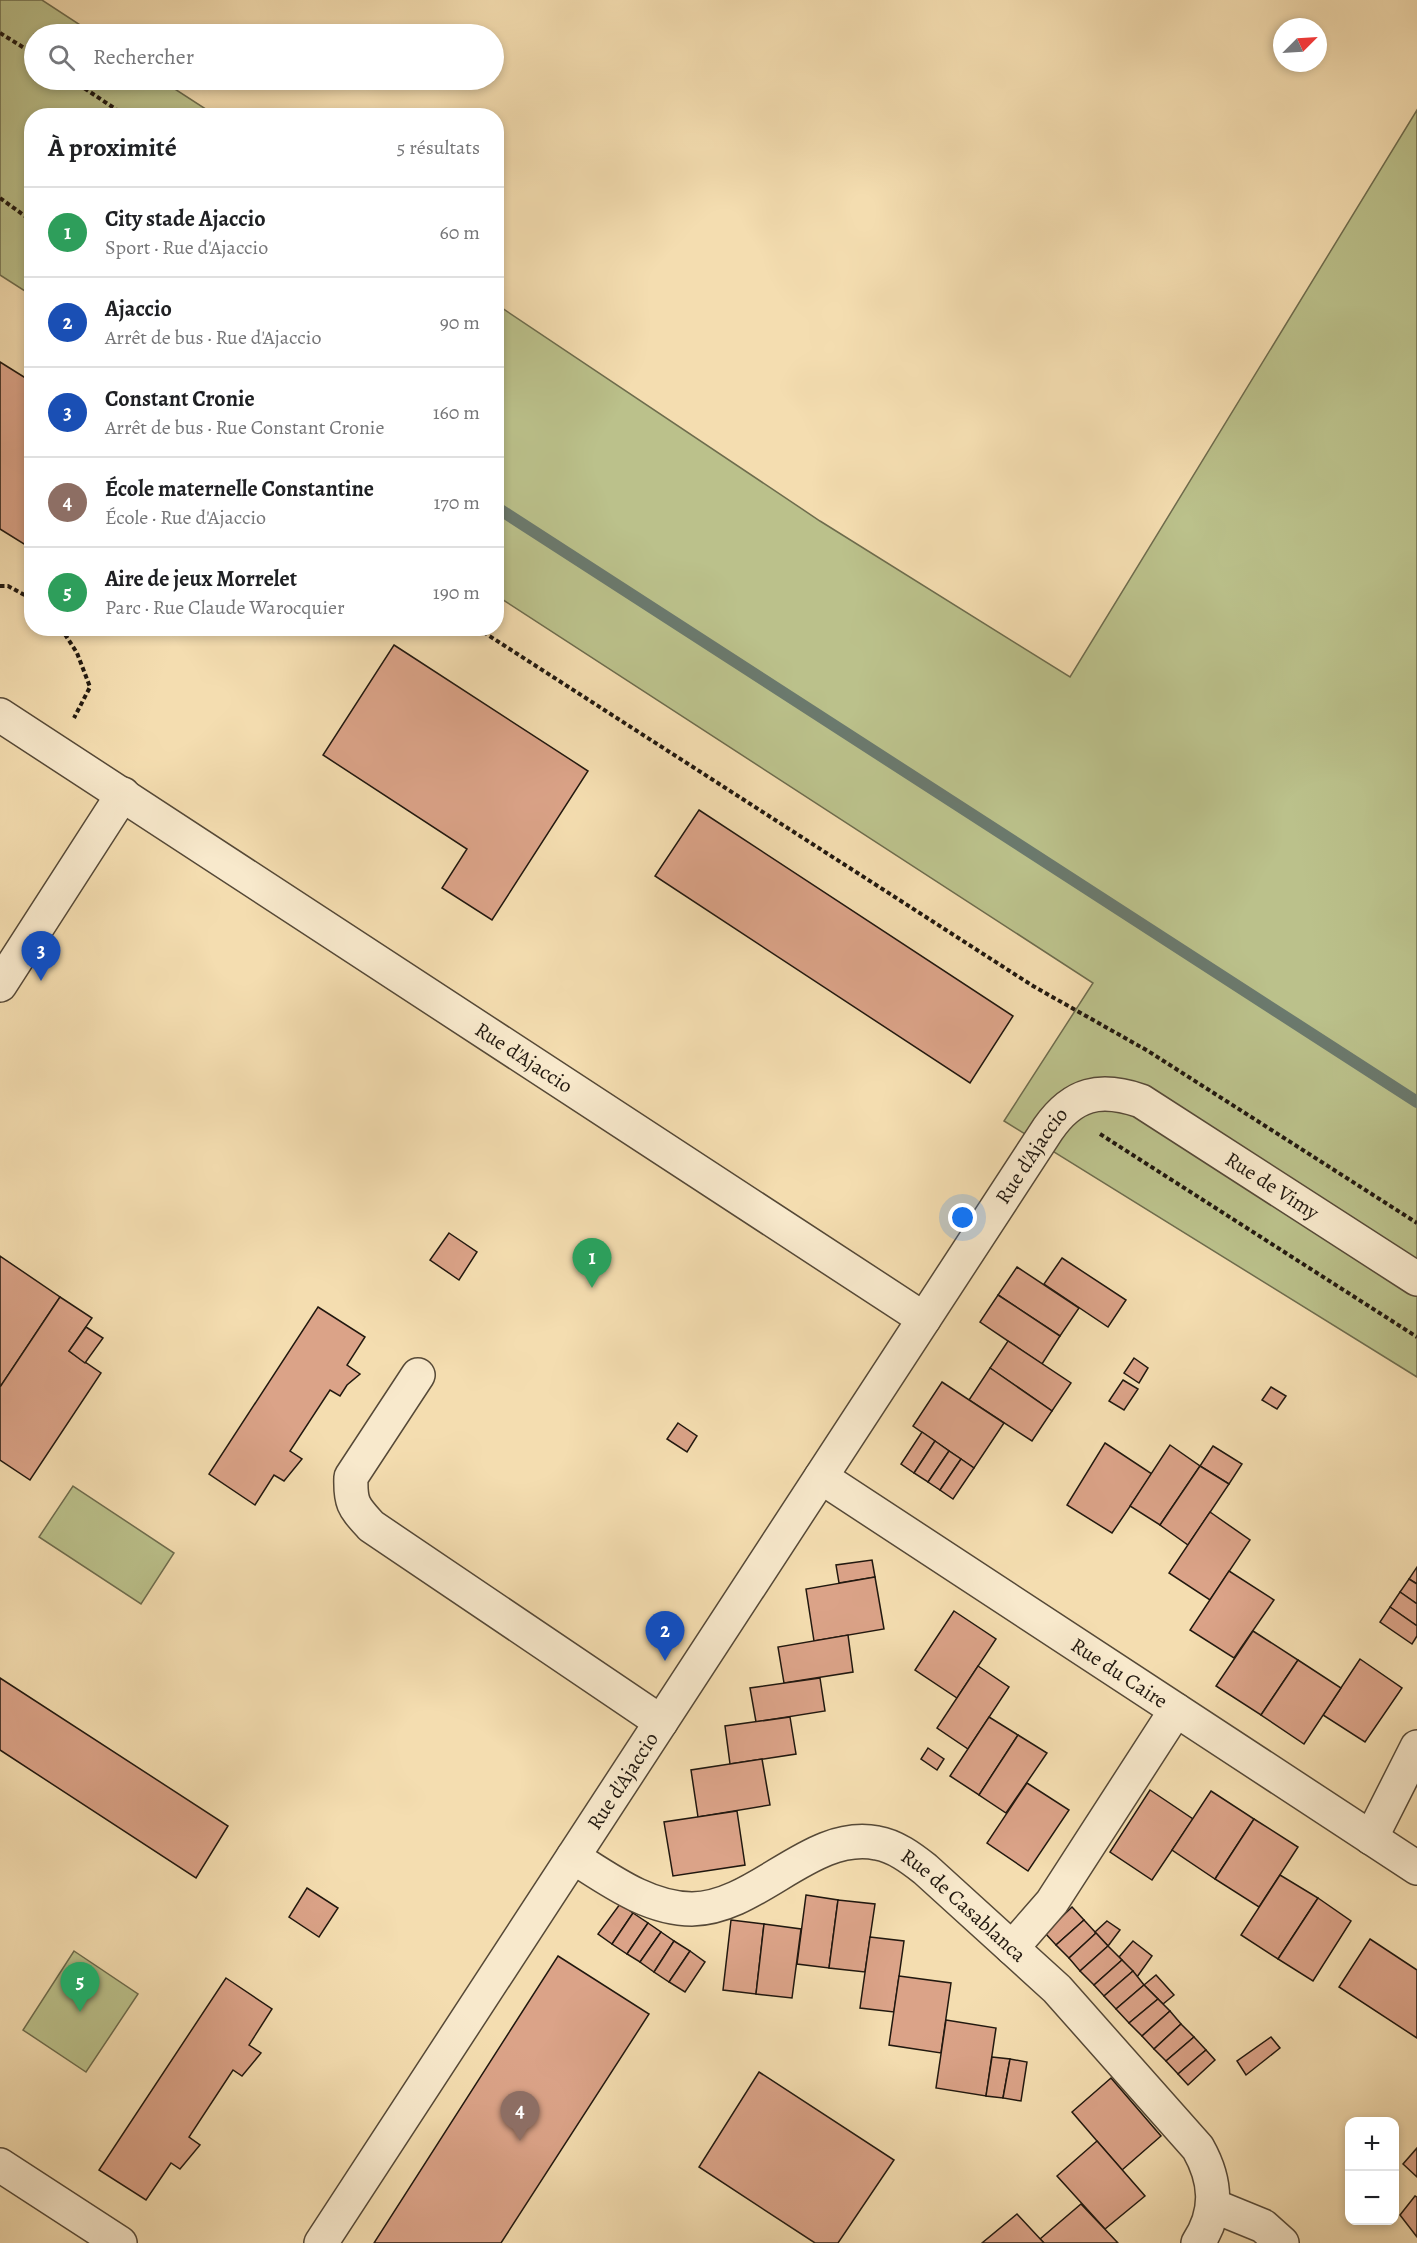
<!DOCTYPE html>
<html lang="fr">
<head>
<meta charset="utf-8">
<style>
  :root { --surface:#fff; --page:#f6f6f6; --text:#202124; --muted:#757577; --line:#e0e0e0; --accent:#db2777 }
  body { margin:0; font-family:Alegreya,serif; background:var(--page); color:var(--text) }
  .controls { position:absolute; right:18px; bottom:18px; display:grid; overflow:hidden; border-radius:12px; box-shadow:0 3px 9px #0003 }
  .controls button { width:54px; height:54px; display:grid; place-items:center; padding:0; border:0; border-bottom:2px solid var(--line); background:var(--surface); color:var(--text); font:30px sans-serif }
  .compass { position:absolute; left:1273px; top:18px; width:54px; height:54px; border-radius:50%; background:var(--surface); box-shadow:0 3px 9px #0003; rotate:66deg }
  .you { position:absolute; left:963px; top:1218px; width:21px; height:21px; margin:-15px; border:4px solid #fff; border-radius:50%; background:#1a73e8; box-shadow:0 0 0 9px #1a73e833 }
  .badge { display:grid; place-items:center; width:39px; height:39px; border-radius:50%; background:var(--accent); color:#fff; font-size:20px; font-weight:700 }
  .pin { position:absolute; translate:-50% -50px; filter:drop-shadow(0 2px 3px #0008) }
  .pin::after { content:''; position:absolute; top:32px; width:21px; height:18px; background:inherit; clip-path:polygon(0 0,100% 0,50% 100%) }
  .list { margin:0; padding:0; list-style:none }
  h2 { display:flex; justify-content:space-between; align-items:center; height:78px; margin:0; padding:0 24px; font-size:26px }
  h2 small { font-size:20px; font-weight:400; color:var(--muted) }
  .list li { display:grid; grid-template-columns:39px 1fr auto; gap:18px; align-items:center; box-sizing:border-box; height:90px; padding:0 24px; border-top:2px solid var(--line) }
  .list b { display:block; font-size:22px; white-space:nowrap }
  .list p { margin:0; font-size:20px; white-space:nowrap; color:var(--muted) }
  .list em { font-size:20px; font-style:normal; color:var(--muted) }
  .icon { flex:none; width:33px; height:33px; fill:none; stroke:currentColor; stroke-width:2; stroke-linecap:round; stroke-linejoin:round }
  .map { position:relative; flex:none; width:1417px; height:2243px; overflow:hidden }
  .search { position:absolute; background:var(--surface); box-shadow:0 3px 9px #0003; left:24px; top:24px; width:480px; height:66px; display:flex; align-items:center; gap:15px; box-sizing:border-box; padding:0 21px; border-radius:33px; color:var(--muted); font-size:22px }
  .panel { position:absolute; background:var(--surface); box-shadow:0 3px 9px #0003; left:24px; top:108px; width:480px; height:528px; border-radius:24px }
  .map>svg:first-child { display:block }
</style>
</head>
<body>
<div class="map">
<svg width="1417" height="2243" viewBox="0 0 1417 2243">
  <rect width="100%" height="100%" fill="#f4ddb0"/>
  <filter id="stains"><feTurbulence type="fractalNoise" baseFrequency=".00333" numOctaves="4"/><feColorMatrix values="0 0 0 0 .2 0 0 0 0 .09 0 0 0 0 .02 0 0 0 .5 -.17"/></filter>
  <radialGradient id="worn" r=".72"><stop offset=".6" stop-color="#630" stop-opacity="0"/><stop offset="1" stop-color="#630" stop-opacity=".3"/></radialGradient>
  <g fill="#bbc18b" stroke="#6e6c4d" stroke-width="1.5">
    <path d="M0,0H42L94,34H34V80H161L215,115L32,116L31,295L0,275Z"/>
    <path d="M1417,110V1377L1004,1121L1093,983L497,596L496,304L820,521L1070,677Z"/>
    <path d="M73,1486L174,1553L141,1604L39,1537Z"/>
    <path d="M74,1951L138,1994L86,2072L23,2030Z"/>
  </g>
  <g fill="none" stroke-linecap="round" stroke-linejoin="round">
    <path stroke="#6b7a6e" stroke-width="12" d="M496,507L1417,1102"/>
  </g>
  <g fill="#dba388" stroke="#21180f" stroke-width="1.5">
    <path d="M0,362L32,382V549L0,529Z"/>
    <path d="M394,645L588,771L492,920L442,888L467,849L323,755Z"/>
    <path d="M699,810L1013,1016L970,1083L655,876Z"/>
    <path d="M449,1233L477,1252L459,1280L430,1260Z"/>
    <path d="M0,1256L60,1297L0,1387Z"/>
    <path d="M1062,1258L1126,1300L1108,1327L1044,1284Z"/>
    <path d="M1017,1267L1079,1308L1060,1336L998,1295Z"/>
    <path d="M998,1295L1060,1336L1042,1364L980,1322Z"/>
    <path d="M60,1297L92,1318L69,1351L101,1373L30,1480L0,1460V1387Z"/>
    <path d="M318,1307L365,1337L347,1365L360,1374L347,1385L340,1396L330,1390L290,1451L302,1459L284,1481L274,1475L255,1505L209,1474Z"/>
    <path d="M86,1327L103,1338L85,1363L69,1351Z"/>
    <path d="M1008,1341L1071,1383L1052,1411L990,1368Z"/>
    <path d="M1134,1358L1148,1368L1139,1383L1124,1373Z"/>
    <path d="M990,1368L1052,1411L1032,1441L969,1400Z"/>
    <path d="M1123,1380L1138,1389L1124,1410L1109,1401Z"/>
    <path d="M942,1382L1004,1423L974,1468L913,1426Z"/>
    <path d="M1271,1387L1286,1396L1277,1409L1262,1400Z"/>
    <path d="M678,1423L697,1436L687,1452L667,1439Z"/>
    <path d="M922,1432L935,1441L914,1473L901,1464Z"/>
    <path d="M935,1441L949,1451L928,1482L914,1473Z"/>
    <path d="M1105,1443L1152,1474L1112,1533L1067,1505Z"/>
    <path d="M1170,1445L1200,1466L1160,1525L1130,1506Z"/>
    <path d="M1213,1446L1242,1464L1229,1484L1200,1466Z"/>
    <path d="M949,1451L961,1459L940,1490L928,1482Z"/>
    <path d="M961,1459L974,1468L953,1499L940,1490Z"/>
    <path d="M1200,1466L1229,1484L1188,1545L1160,1525Z"/>
    <path d="M1210,1512L1250,1540L1210,1600L1169,1573Z"/>
    <path d="M872,1560L875,1577L839,1583L836,1565Z"/>
    <path d="M1417,1567V1584L1409,1579Z"/>
    <path d="M1229,1571L1274,1600L1234,1658L1190,1630Z"/>
    <path d="M875,1577L884,1629L814,1641L806,1589Z"/>
    <path d="M1409,1579L1417,1584V1604L1400,1592Z"/>
    <path d="M1400,1592L1417,1604V1626L1390,1607Z"/>
    <path d="M1390,1607L1417,1626V1636L1412,1644L1380,1622Z"/>
    <path d="M954,1611L996,1639L957,1698L915,1670Z"/>
    <path d="M1253,1631L1298,1660L1261,1715L1216,1686Z"/>
    <path d="M848,1635L853,1672L784,1683L778,1647Z"/>
    <path d="M1360,1659L1402,1688L1365,1742L1323,1715Z"/>
    <path d="M1298,1660L1341,1688L1304,1744L1261,1715Z"/>
    <path d="M978,1666L1009,1687L968,1749L937,1728Z"/>
    <path d="M0,1678L228,1826L196,1878L0,1750Z"/>
    <path d="M820,1678L825,1711L756,1722L750,1688Z"/>
    <path d="M790,1717L796,1754L730,1764L725,1726Z"/>
    <path d="M989,1717L1018,1735L979,1795L950,1776Z"/>
    <path d="M1018,1735L1047,1753L1006,1813L979,1795Z"/>
    <path d="M928,1748L944,1759L937,1770L921,1759Z"/>
    <path d="M762,1759L770,1805L698,1817L691,1770Z"/>
    <path d="M1027,1783L1069,1810L1028,1871L987,1843Z"/>
    <path d="M1150,1790L1193,1819L1152,1880L1110,1852Z"/>
    <path d="M1211,1791L1254,1819L1215,1879L1172,1850Z"/>
    <path d="M737,1811L745,1865L673,1876L664,1822Z"/>
    <path d="M1254,1819L1298,1847L1259,1907L1215,1879Z"/>
    <path d="M1280,1875L1318,1898L1278,1959L1241,1935Z"/>
    <path d="M307,1888L338,1908L319,1937L289,1917Z"/>
    <path d="M806,1895L838,1900L829,1968L797,1964Z"/>
    <path d="M1318,1898L1351,1921L1313,1981L1278,1959Z"/>
    <path d="M838,1900L875,1904L865,1972L829,1968Z"/>
    <path d="M620,1904L633,1913L612,1944L598,1934Z"/>
    <path d="M1072,1907L1084,1920L1056,1945L1045,1933Z"/>
    <path d="M633,1913L648,1923L627,1954L612,1944Z"/>
    <path d="M731,1920L764,1924L756,1994L723,1990Z"/>
    <path d="M1084,1920L1096,1933L1069,1958L1056,1945Z"/>
    <path d="M1107,1921L1120,1930L1108,1946L1095,1932Z"/>
    <path d="M648,1923L661,1932L640,1962L627,1954Z"/>
    <path d="M764,1924L801,1929L792,1998L756,1994Z"/>
    <path d="M661,1932L674,1941L654,1972L640,1962Z"/>
    <path d="M1096,1933L1108,1946L1080,1971L1069,1958Z"/>
    <path d="M870,1937L904,1941L894,2012L860,2008Z"/>
    <path d="M1370,1939L1417,1970V2038L1339,1987Z"/>
    <path d="M674,1941L690,1951L669,1982L654,1972Z"/>
    <path d="M1133,1941L1152,1956L1137,1977L1119,1957Z"/>
    <path d="M1108,1946L1122,1960L1094,1985L1080,1971Z"/>
    <path d="M690,1951L705,1962L685,1992L669,1982Z"/>
    <path d="M558,1956L649,2014L501,2243H374Z"/>
    <path d="M1122,1960L1133,1971L1104,1996L1094,1985Z"/>
    <path d="M1133,1971L1144,1985L1116,2009L1104,1996Z"/>
    <path d="M1156,1975L1174,1995L1163,2004L1144,1985Z"/>
    <path d="M899,1976L951,1983L941,2053L889,2045Z"/>
    <path d="M226,1978L272,2009L249,2045L261,2053L242,2076L233,2070L189,2137L200,2145L180,2169L171,2163L146,2200L99,2170Z"/>
    <path d="M1144,1985L1158,1999L1129,2023L1116,2009Z"/>
    <path d="M1158,1999L1170,2011L1142,2036L1129,2023Z"/>
    <path d="M1170,2011L1181,2024L1154,2049L1142,2036Z"/>
    <path d="M946,2020L996,2028L986,2096L936,2088Z"/>
    <path d="M1181,2024L1194,2037L1166,2061L1154,2049Z"/>
    <path d="M1194,2037L1206,2050L1178,2074L1166,2061Z"/>
    <path d="M1271,2037L1280,2048L1246,2075L1237,2061Z"/>
    <path d="M1206,2050L1215,2060L1188,2085L1178,2074Z"/>
    <path d="M992,2057L1010,2059L1003,2098L986,2096Z"/>
    <path d="M1010,2059L1027,2062L1021,2101L1003,2098Z"/>
    <path d="M759,2072L894,2160L838,2243H815L699,2167Z"/>
    <path d="M1111,2078L1161,2136L1122,2170L1072,2112Z"/>
    <path d="M1097,2141L1145,2196L1105,2229L1057,2176Z"/>
    <path d="M1417,2148V2177L1403,2164Z"/>
    <path d="M1415,2196L1417,2197V2237L1400,2215Z"/>
    <path d="M1081,2204L1118,2243H1044L1040,2239Z"/>
    <path d="M1017,2214L1044,2243H982Z"/>
  </g>
  <g fill="none" stroke-linecap="round" stroke-linejoin="round">
    <defs>
      <g id="minor">
        <path id="s1" d="M0,715L924,1319"/>
        <path d="M0,985L123,794"/>
        <path d="M418,1375L351,1477C350,1504 354,1507 371,1526L661,1722"/>
        <path id="s2" d="M821,1477L1417,1868"/>
        <path d="M1371,1838L1417,1747"/>
        <path id="s3" d="M573,1857C608,1879 648,1909 692,1909C758,1908 811,1830 877,1843C895,1846 911,1858 925,1869L1057,1989L1198,2148C1216,2180 1219,2211 1198,2243"/>
        <path d="M1012,1948L1052,1902L1176,1710"/>
        <path d="M0,2165L120,2243"/>
        <path d="M1214,2206L1263,2226L1282,2243"/>
        <path id="s4" d="M321,2243L1048,1129C1073,1093 1100,1087 1141,1101L1417,1279"/>
      </g>
    </defs>
    <use href="#minor" stroke="#564937" stroke-width="36"/>
    <g stroke="#21180f" stroke-width="4" stroke-dasharray="4.5 3" stroke-linecap="butt">
      <path d="M0,33L34,54"/>
      <path d="M72,80L126,116"/>
      <path d="M0,198L32,221"/>
      <path d="M0,586H8L32,599"/>
      <path d="M61,628L77,653L90,687L74,718"/>
      <path d="M477,628L1033,986L1148,1051L1417,1223"/>
      <path d="M1100,1134L1417,1337"/>
    </g>
    <use href="#minor" stroke="#f8e9cc" stroke-width="33"/>
  </g>
  <g text-anchor="middle" dominant-baseline="central" stroke-width="5" stroke-linejoin="round" paint-order="stroke">
    <g font-size="21" fill="#21180f" stroke="#f8e9cc">
      <text stroke="none"><textPath href="#s1" startOffset="626">Rue d'Ajaccio</textPath></text>
      <text stroke="none"><textPath href="#s4" startOffset="1299">Rue d'Ajaccio</textPath></text>
      <text stroke="none"><textPath href="#s4" startOffset="1593">Rue de Vimy</textPath></text>
      <text stroke="none"><textPath href="#s2" startOffset="357">Rue du Caire</textPath></text>
      <text stroke="none"><textPath href="#s4" startOffset="552">Rue d'Ajaccio</textPath></text>
      <text stroke="none"><textPath href="#s3" startOffset="440">Rue de Casablanca</textPath></text>
    </g>
  </g>
  <rect width="100%" height="100%" filter="url(#stains)"/>
  <rect width="100%" height="100%" fill="url(#worn)"/>
</svg>
<div class="controls">
<button>+</button>
<button>−</button>
</div>
<svg class="compass" viewBox="-18 -18 36 36"><path d="M0-13l5 13h-10z" fill="#e53935"/><path d="M0 13l5-13h-10z" fill="#757577"/></svg>
<div class="you"></div>
<div class="pin badge" style="left:592px;top:1288px;background:#2e9e5b">1</div>
<div class="pin badge" style="left:665px;top:1661px;background:#1a4fb4">2</div>
<div class="pin badge" style="left:41px;top:981px;background:#1a4fb4">3</div>
<div class="pin badge" style="left:520px;top:2141px;background:#8d6e63">4</div>
<div class="pin badge" style="left:80px;top:2012px;background:#2e9e5b">5</div>
<div class="search"><svg class="icon" aria-label="search" viewBox="0 0 24 24"><circle cx="10" cy="10" r="6"/><path d="M15 15l6 6"/></svg>Rechercher</div>
<section class="panel">
<h2>À proximité<small>5 résultats</small></h2>
<ul class="list">
<li><span class="badge" style="background:#2e9e5b">1</span><div><b>City stade Ajaccio</b><p>Sport · Rue d'Ajaccio</p></div><em>60 m</em></li>
<li><span class="badge" style="background:#1a4fb4">2</span><div><b>Ajaccio</b><p>Arrêt de bus · Rue d'Ajaccio</p></div><em>90 m</em></li>
<li><span class="badge" style="background:#1a4fb4">3</span><div><b>Constant Cronie</b><p>Arrêt de bus · Rue Constant Cronie</p></div><em>160 m</em></li>
<li><span class="badge" style="background:#8d6e63">4</span><div><b>École maternelle Constantine</b><p>École · Rue d'Ajaccio</p></div><em>170 m</em></li>
<li><span class="badge" style="background:#2e9e5b">5</span><div><b>Aire de jeux Morrelet</b><p>Parc · Rue Claude Warocquier</p></div><em>190 m</em></li>
</ul>
</section>
</div>
</body>
</html>
